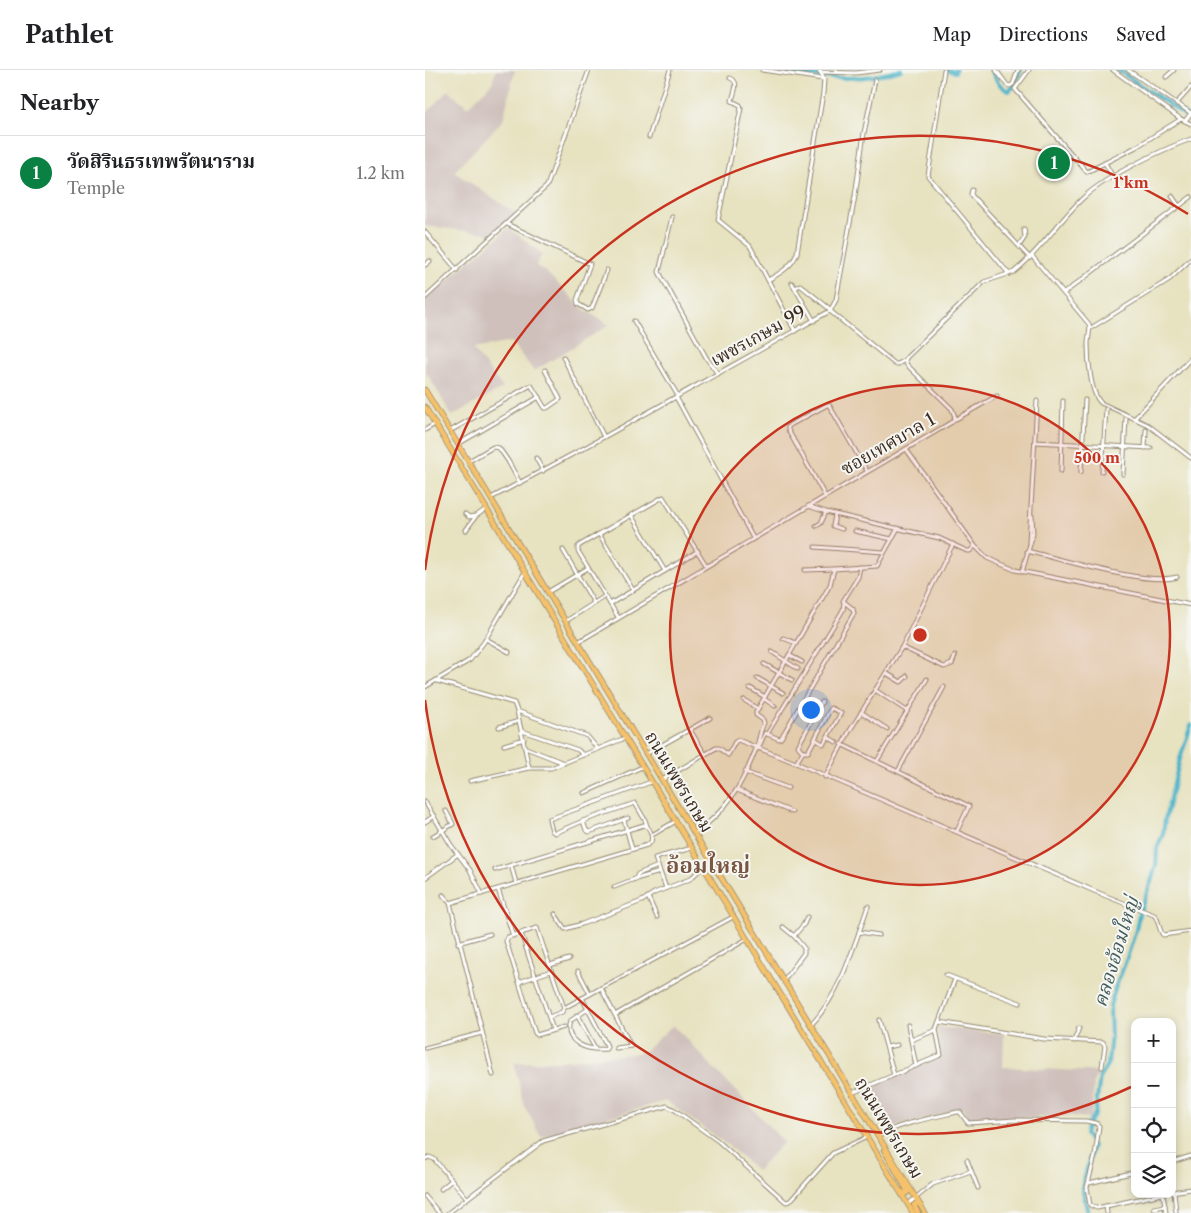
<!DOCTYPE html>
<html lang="en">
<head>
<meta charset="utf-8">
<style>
  :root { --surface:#fff; --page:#f2f2f2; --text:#202124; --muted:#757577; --line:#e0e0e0; --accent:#0b8043 }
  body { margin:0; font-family:"Libre Caslon Text","Noto Serif Thai",serif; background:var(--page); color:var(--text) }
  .controls { position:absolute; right:15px; bottom:15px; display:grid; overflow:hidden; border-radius:10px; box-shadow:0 2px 8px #0003 }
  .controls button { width:45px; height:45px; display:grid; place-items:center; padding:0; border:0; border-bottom:1px solid var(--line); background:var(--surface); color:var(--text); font:25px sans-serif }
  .you { position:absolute; left:385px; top:639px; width:18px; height:18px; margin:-12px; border:4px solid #fff; border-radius:50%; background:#1a73e8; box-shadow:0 0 0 8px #1a73e833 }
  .badge { display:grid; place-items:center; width:32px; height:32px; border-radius:50%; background:var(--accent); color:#fff; font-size:16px; font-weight:700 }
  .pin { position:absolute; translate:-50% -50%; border:2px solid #fff; box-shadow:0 1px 5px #0006 }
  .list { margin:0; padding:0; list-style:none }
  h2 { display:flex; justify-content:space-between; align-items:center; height:65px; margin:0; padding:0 20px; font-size:21px }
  h2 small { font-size:16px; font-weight:400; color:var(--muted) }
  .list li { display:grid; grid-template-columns:32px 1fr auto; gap:15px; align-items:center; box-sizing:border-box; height:75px; padding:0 20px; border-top:1px solid var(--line) }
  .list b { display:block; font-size:19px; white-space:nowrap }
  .list p { margin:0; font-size:16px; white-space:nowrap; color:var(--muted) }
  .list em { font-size:16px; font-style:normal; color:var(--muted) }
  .icon { flex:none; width:28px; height:28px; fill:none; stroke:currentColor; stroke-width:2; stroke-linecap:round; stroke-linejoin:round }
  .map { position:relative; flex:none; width:766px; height:1143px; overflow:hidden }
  header { display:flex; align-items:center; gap:30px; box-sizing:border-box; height:70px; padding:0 25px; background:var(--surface); border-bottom:1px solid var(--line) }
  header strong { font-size:24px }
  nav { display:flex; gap:28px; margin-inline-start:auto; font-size:18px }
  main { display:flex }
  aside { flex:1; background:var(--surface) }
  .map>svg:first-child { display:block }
</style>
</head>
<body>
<header>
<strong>Pathlet</strong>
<nav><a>Map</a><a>Directions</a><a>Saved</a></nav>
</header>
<main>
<aside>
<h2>Nearby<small></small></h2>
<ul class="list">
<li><span class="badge">1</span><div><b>วัดสิรินธรเทพรัตนาราม</b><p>Temple</p></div><em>1.2 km</em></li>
</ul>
</aside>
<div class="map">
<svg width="766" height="1143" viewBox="0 0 766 1143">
  <rect width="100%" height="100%" fill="#f6f6f2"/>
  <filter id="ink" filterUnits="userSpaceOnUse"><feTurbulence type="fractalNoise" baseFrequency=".02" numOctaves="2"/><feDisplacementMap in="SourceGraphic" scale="10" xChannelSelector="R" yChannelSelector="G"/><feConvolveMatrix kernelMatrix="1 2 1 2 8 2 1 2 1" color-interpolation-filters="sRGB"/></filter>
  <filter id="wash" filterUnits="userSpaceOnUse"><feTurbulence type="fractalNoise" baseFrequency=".0096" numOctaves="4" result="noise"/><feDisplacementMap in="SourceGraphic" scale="20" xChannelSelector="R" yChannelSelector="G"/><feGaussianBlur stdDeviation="1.12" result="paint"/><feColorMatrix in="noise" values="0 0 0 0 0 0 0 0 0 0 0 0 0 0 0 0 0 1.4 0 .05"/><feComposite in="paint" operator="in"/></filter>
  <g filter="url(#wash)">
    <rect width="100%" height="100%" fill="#e7e2c0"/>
    <g fill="#cfc0bb">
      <path d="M71,0H90L78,50L29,102L92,144L67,167L60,163L0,156V45L23,20L43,37L67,13Z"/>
      <path d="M84,158L117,184L111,196L119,200L157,238L184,255L109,301L86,272L48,279L78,318L27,346L0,300V229Z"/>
      <path d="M248,955L359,1072L332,1101L305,1077L241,1031L116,1067L100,1037L89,993L135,991L214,983L221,980Z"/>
      <path d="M512,957L579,964L578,997L676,1002L669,1010L666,1049L648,1046L541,1050L538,1038L461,1060L437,1020L517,987Z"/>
    </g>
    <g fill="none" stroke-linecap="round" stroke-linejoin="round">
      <g stroke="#4bb3c9" stroke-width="4">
        <path d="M349,0C390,8 436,13 476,0"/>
        <path d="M522,0L530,2L531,0"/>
        <path d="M566,0C570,8 575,18 584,21L589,16L596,0"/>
        <path d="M693,0L766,49"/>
        <path d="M663,1143L657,1117L668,1076L660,1064L663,1054L670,1044L675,1007L683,993L686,966L685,936L691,916L702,888L711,860L714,843L726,812L731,795L732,778L738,764L740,749L755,689L766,655"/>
      </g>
    </g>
  </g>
  <g filter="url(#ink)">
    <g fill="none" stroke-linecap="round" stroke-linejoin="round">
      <defs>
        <g id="minor">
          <path d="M337,0L398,9"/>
          <path d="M519,0L503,106L584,204"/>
          <path d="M571,0L582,15L585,16L588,14L593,0"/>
          <path d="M604,0L590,19L662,102L711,77L756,49"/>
          <path d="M688,0L756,49L766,54"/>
          <path d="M703,0L766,43"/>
          <path d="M395,2L431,3L455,0"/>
          <path d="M741,7L749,0"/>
          <path d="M305,8C316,12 308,23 307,31L315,35L316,38L293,150L325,176L370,261"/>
          <path d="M751,34L766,17"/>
          <path d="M760,51L766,43"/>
          <path d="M224,67L245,0"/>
          <path d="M680,93L688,107"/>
          <path d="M547,120L546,124L547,126L605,188"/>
          <path d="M747,126L754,136"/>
          <path d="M247,147L234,202L282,289L293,304"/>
          <path d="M82,154L165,194L152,230L153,234L163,240L167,238L182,200"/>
          <path d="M0,162L32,200"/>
          <path d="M594,176L600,167L599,159"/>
          <path d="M607,186L664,254C666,260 663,267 663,274C663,288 665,323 676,333L723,355L766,388"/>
          <path d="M0,195L5,191"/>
          <path d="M343,210C354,204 368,196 372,183L398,23L399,9L394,0"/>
          <path d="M367,213L389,251"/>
          <path d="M370,218L375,215L406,240"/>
          <path d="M639,223L766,127"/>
          <path d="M0,228L122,116L164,0"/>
          <path d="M405,241L470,294H473L480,290"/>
          <path d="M209,251L253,326"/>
          <path d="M666,258L745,209L766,189"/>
          <path d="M138,287L179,367"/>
          <path d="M251,327L328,468"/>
          <path d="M710,348L766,288"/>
          <path d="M531,349L572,326"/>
          <path d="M0,360L10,354"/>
          <path d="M25,361L106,315L120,338H122L135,329L120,300"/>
          <path d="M610,372L726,378"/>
          <path d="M33,374L114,327"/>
          <path d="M720,378L721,360"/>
          <path d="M481,379L550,476L562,488L590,500L766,535"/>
          <path d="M111,388L118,401"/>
          <path d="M44,391L68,377L74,378L83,391L95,413"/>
          <path d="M636,401L638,331"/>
          <path d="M677,401L681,339"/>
          <path d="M656,402L660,330"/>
          <path d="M698,404L701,348"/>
          <path d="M400,426L363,360V357L365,355L402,335H404L442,401"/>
          <path d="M66,428L161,377L405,241L411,230L430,126L439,63L450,10"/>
          <path d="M383,436L401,442L514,468L542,481H545L550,476"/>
          <path d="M40,444L44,447L50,446"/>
          <path d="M206,445L240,501"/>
          <path d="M410,445L408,456L417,459"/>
          <path d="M391,456L396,453L401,442"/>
          <path d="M41,460L51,446L61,439"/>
          <path d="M430,461L467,469"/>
          <path d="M174,464L208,520"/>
          <path d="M604,473L612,331"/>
          <path d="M390,477L459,482"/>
          <path d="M138,480L169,533"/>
          <path d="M602,481C636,489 722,516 752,507"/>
          <path d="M380,500L409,499"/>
          <path d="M597,502L608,464L607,446"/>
          <path d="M123,522L163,498"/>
          <path d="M185,534L273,481"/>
          <path d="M193,547L153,481V477L155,475L238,427L281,495"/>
          <path d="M141,551L180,526"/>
          <path d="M358,568L371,573"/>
          <path d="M61,569L84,582"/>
          <path d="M153,572L527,352L530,347L527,339L482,295L480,290L482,287L559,212L589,202L596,196C619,175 636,149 658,128C681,106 736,80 766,69"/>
          <path d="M477,577L519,597L527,594L530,586"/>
          <path d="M347,582L373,599"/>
          <path d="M364,585L377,592"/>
          <path d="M339,594L367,610"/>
          <path d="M461,603L476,612L482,606"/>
          <path d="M332,608L358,623"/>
          <path d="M12,611L89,633L92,641L104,698"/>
          <path d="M0,617L45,590L59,572L100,502"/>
          <path d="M325,618L340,627"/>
          <path d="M450,620L482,641"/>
          <path d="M339,629L350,636"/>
          <path d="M319,630L333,639"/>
          <path d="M92,641L162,666L173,679"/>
          <path d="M436,642L462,659"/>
          <path d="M74,657L94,651"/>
          <path d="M265,660L280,684"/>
          <path d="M97,661L153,680L158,685"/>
          <path d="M342,664L418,540L419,533"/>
          <path d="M403,667L411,672"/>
          <path d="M416,674L544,736L532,761"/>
          <path d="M79,675L99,669"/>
          <path d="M101,678L139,693"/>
          <path d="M333,679L340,663L354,669L356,668L429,543L428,539L418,531L433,507L435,497"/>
          <path d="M378,682H383L406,638L416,643L399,673L398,674L390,669"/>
          <path d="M221,684L285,648"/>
          <path d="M452,691L502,609"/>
          <path d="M371,693L378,682L373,676L397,632"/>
          <path d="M473,701L519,617"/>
          <path d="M320,702L363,718"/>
          <path d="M400,707L424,662L477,577L528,474"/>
          <path d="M237,710L291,678H294L303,685L310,672L313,670L371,693L681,826L729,845C735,850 733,859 738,865L766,861"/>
          <path d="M45,711L104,698H126L200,668"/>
          <path d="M312,720L367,742"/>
          <path d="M159,723L217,697"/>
          <path d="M0,732L26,775L45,800L57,824"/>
          <path d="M203,748L164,762L161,760L158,751L130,763L127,761L124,749L226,712"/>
          <path d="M199,750L207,779"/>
          <path d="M158,751L210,733L220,750L222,756"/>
          <path d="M0,752L9,746"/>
          <path d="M270,763C302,741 317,715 331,679C334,670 335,661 339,653L338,650L331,645V642L405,515L409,499L452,496L473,458"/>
          <path d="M227,765L251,751"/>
          <path d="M8,766L28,754L21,741"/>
          <path d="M86,795L91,813"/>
          <path d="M235,802L230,788L267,778"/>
          <path d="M0,808L33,784"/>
          <path d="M211,808L213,804L233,796"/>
          <path d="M189,817L207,810L235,802L241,818"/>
          <path d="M73,819L88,866"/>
          <path d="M18,825L25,833L68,1005"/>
          <path d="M223,827L232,847"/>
          <path d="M25,833L222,775L226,772C228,766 225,757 219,755L70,800"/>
          <path d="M130,844L140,859L157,854L217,831L229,823L265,809L278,797"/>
          <path d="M358,857L369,866"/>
          <path d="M434,862L454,865"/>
          <path d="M96,863L128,960"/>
          <path d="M33,873L65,864"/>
          <path d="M125,895L144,889"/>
          <path d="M153,901L165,924"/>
          <path d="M521,905L595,933"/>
          <path d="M359,910L379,883V878L369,866L379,854L382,847"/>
          <path d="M94,912L126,901"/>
          <path d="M176,918L206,976L191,978"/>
          <path d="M157,928L182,976L181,979C163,981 138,973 145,951L163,939"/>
          <path d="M139,938L308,847"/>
          <path d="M152,945L170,978"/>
          <path d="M190,945L322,869"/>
          <path d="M124,947L137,942L139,938L112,858L83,867L81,871L110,963L112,965L139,957"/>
          <path d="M454,950L469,1005"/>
          <path d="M514,952L619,969L678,972L680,976L677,997"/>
          <path d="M386,955C416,923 429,876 443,836"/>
          <path d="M483,955L491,996"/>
          <path d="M486,970L511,960"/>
          <path d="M649,971L654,958"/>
          <path d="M462,977L472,975"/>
          <path d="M0,978L57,963"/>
          <path d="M427,1023L516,985L511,959L530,909"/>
          <path d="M454,1066C472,1054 510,1047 532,1042H535L543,1053L590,1050L661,1051L671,1053L674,1056L670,1086L662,1117L665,1135L672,1138L737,1124"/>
          <path d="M0,1089L4,1087L9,1089L42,1128"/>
          <path d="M542,1090L553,1118"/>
          <path d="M747,1092L766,1086"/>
          <path d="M664,1113L710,1102"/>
          <path d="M16,1119L27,1110"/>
          <path d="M747,1122L766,1119"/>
          <path d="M749,1122L751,1142"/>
          <path d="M0,1126L14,1143"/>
          <path d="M483,1134L508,1114L546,1101"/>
          <path d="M681,1136L682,1143"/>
          <path d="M740,1136L741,1143"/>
          <path d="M729,1138L740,1136L738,1124"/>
          <path d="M23,1143L118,1071L242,1036L250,1040L293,1071L361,1132L365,1131L408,1083L442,1067"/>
        </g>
        <g id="major">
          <path d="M0,320L500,1143"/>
          <path d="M0,337L488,1143"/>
          <path d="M459,1080L483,1122L480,1124L476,1121"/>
          <path d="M493,1143L489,1135L492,1133L495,1135"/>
        </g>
      </defs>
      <use href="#minor" stroke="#91866f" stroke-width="5"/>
      <use href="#major" stroke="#91866f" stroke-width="6"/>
      <use href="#minor" stroke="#fff" stroke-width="3"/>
      <use href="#major" stroke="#f5c16b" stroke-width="4.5"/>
    </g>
  </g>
  <circle cx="495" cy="565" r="250" fill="#c8321e" fill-opacity=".12"/>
  <g fill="none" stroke="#c8321e" stroke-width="2.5">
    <circle cx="495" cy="565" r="250"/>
    <path d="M706 1017A499 499 0 0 1 0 630M0 500A499 499 0 0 1 763 144"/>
  </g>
  <g text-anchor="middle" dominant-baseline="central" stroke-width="4" stroke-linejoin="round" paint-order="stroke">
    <g font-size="18" fill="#3b2a1e" stroke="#f6f6f2">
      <text transform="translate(333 266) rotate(-29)">เพชรเกษม 99</text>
      <text transform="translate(463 374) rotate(-30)">ซอยเทศบาล 1</text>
      <text transform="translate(254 712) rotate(59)">ถนนเพชรเกษม</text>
      <text transform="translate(464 1058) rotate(59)">ถนนเพชรเกษม</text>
    </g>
    <g font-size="19" font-style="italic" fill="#415a5a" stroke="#f6f6f2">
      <text transform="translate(691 882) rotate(-73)">คลองอ้อมใหญ่</text>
    </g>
    <g font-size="22" font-weight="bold" fill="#795641" stroke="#f6f6f2">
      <text x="283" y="795">อ้อมใหญ่</text>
    </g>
  </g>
  <circle cx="495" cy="565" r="8" fill="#c8321e" stroke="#f6f6f2" stroke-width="2.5"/>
  <g font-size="15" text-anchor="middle" font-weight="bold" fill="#c8321e" stroke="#f6f6f2" stroke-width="4" stroke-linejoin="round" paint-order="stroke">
    <text x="706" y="118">1 km</text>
    <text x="672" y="393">500 m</text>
  </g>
</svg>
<div class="controls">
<button>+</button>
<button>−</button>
<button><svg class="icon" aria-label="locate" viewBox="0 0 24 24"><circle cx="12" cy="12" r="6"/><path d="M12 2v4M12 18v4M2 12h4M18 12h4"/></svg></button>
<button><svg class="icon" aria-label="layers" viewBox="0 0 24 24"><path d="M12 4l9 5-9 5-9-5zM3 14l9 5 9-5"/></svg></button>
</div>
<div class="you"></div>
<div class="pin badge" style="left:629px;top:93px">1</div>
</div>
</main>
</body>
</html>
